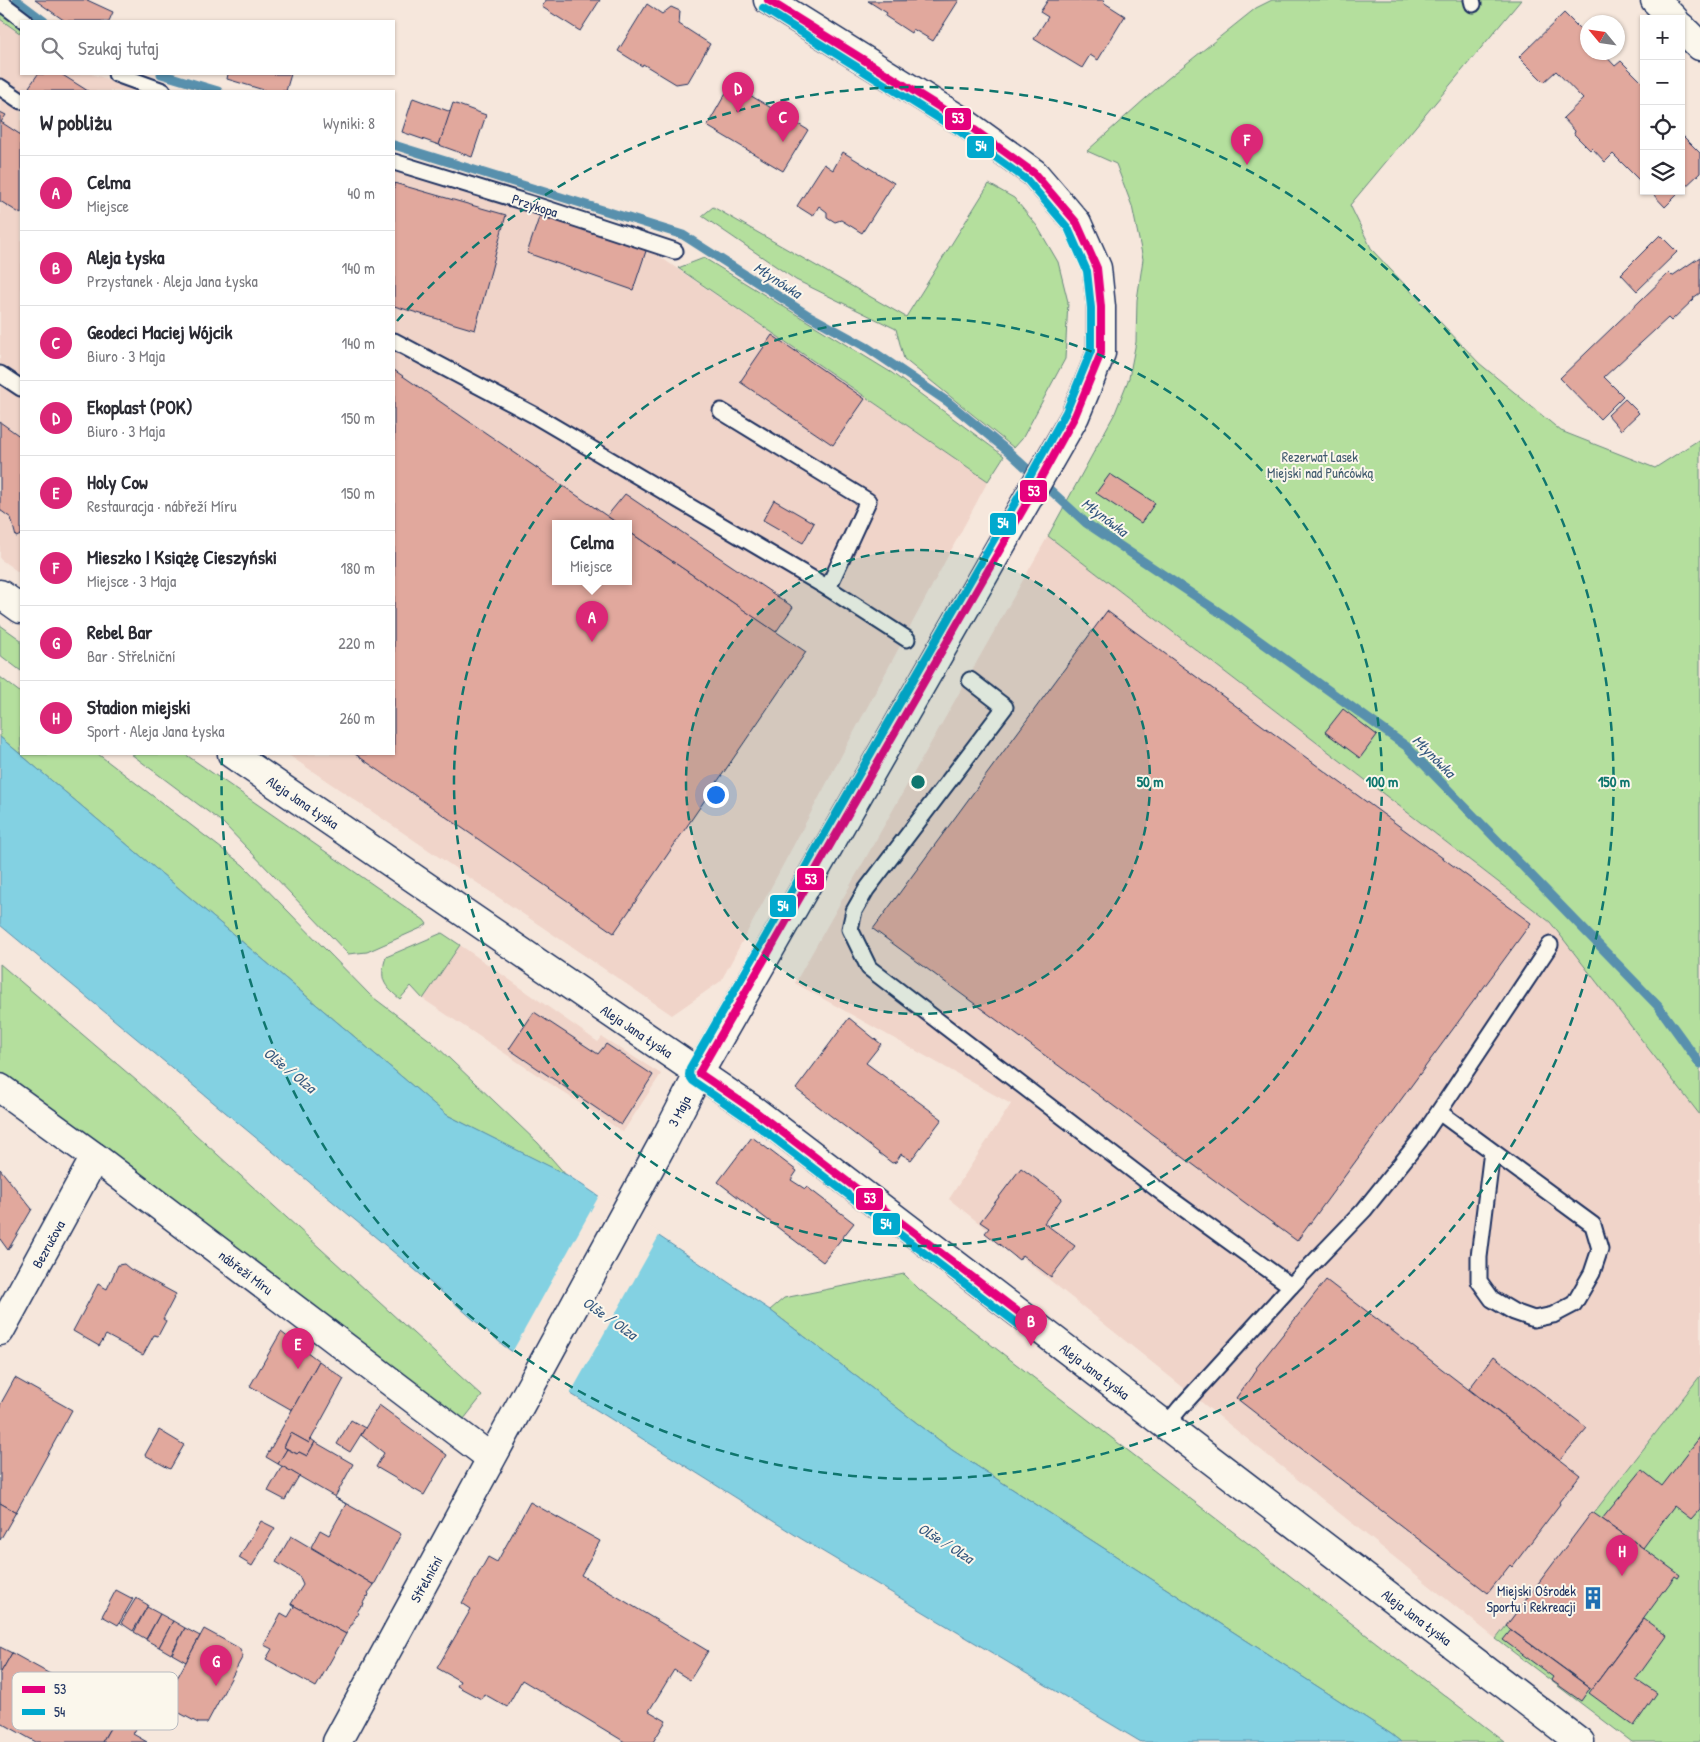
<!DOCTYPE html>
<html lang="pl">
<head>
<meta charset="utf-8">
<style>
  :root { --surface:#fff; --page:#f7f7f7; --text:#2b2b33; --muted:#7c7c81; --line:#e1e1e2; --accent:#db2777 }
  body { margin:0; font-family:"Patrick Hand",sans-serif; background:var(--page); color:var(--text) }
  .controls { position:absolute; right:15px; top:15px; display:grid; overflow:hidden; border-radius:0px; box-shadow:0 1px 4px #0004 }
  .controls button { width:45px; height:45px; display:grid; place-items:center; padding:0; border:0; border-bottom:1px solid var(--line); background:var(--surface); color:var(--text); font:25px sans-serif }
  .compass { position:absolute; left:1580px; top:15px; width:45px; height:45px; border-radius:50%; background:var(--surface); box-shadow:0 1px 4px #0004; rotate:299deg }
  .you { position:absolute; left:715px; top:794px; width:18px; height:18px; margin:-12px; border:4px solid #fff; border-radius:50%; background:#1a73e8; box-shadow:0 0 0 8px #1a73e833 }
  .badge { display:grid; place-items:center; width:32px; height:32px; border-radius:50%; background:var(--accent); color:#fff; font-size:16px; font-weight:700 }
  .pin { position:absolute; translate:-50% -41px; filter:drop-shadow(0 1px 2px #0008) }
  .pin::after { content:''; position:absolute; top:26px; width:18px; height:15px; background:inherit; clip-path:polygon(0 0,100% 0,50% 100%) }
  .popup { position:absolute; left:552px; top:520px; width:80px; height:65px; box-sizing:border-box; display:grid; place-content:center; border-radius:0px; background:var(--surface); filter:drop-shadow(0 1px 4px #0005); font-size:16px; white-space:nowrap; color:var(--muted) }
  .popup b { font-size:19px; color:var(--text) }
  .popup::after { content:''; position:absolute; left:50%; top:100%; margin-left:-10px; border:10px solid transparent; border-top-color:var(--surface) }
  .list { margin:0; padding:0; list-style:none }
  h2 { display:flex; justify-content:space-between; align-items:center; height:65px; margin:0; padding:0 20px; font-size:21px }
  h2 small { font-size:16px; font-weight:400; color:var(--muted) }
  .list li { display:grid; grid-template-columns:32px 1fr auto; gap:15px; align-items:center; box-sizing:border-box; height:75px; padding:0 20px; border-top:1px solid var(--line) }
  .list b { display:block; font-size:19px; white-space:nowrap }
  .list p { margin:0; font-size:16px; white-space:nowrap; color:var(--muted) }
  .list em { font-size:16px; font-style:normal; color:var(--muted) }
  .icon { flex:none; width:28px; height:28px; fill:none; stroke:currentColor; stroke-width:2; stroke-linecap:round; stroke-linejoin:round }
  .map { position:relative; flex:none; width:1700px; height:1742px; overflow:hidden }
  .search { position:absolute; background:var(--surface); box-shadow:0 1px 4px #0004; left:20px; top:20px; width:375px; height:55px; display:flex; align-items:center; gap:12px; box-sizing:border-box; padding:0 18px; border-radius:0px; color:var(--muted); font-size:19px }
  .panel { position:absolute; background:var(--surface); box-shadow:0 1px 4px #0004; left:20px; top:90px; width:375px; height:665px; border-radius:0px }
  .map>svg:first-child { display:block }
</style>
</head>
<body>
<div class="map">
<svg width="1700" height="1742" viewBox="0 0 1700 1742">
  <rect width="100%" height="100%" fill="#f6e7dc"/>
  <filter id="ink" filterUnits="userSpaceOnUse"><feTurbulence type="fractalNoise" baseFrequency=".02" numOctaves="2"/><feDisplacementMap in="SourceGraphic" scale="10" xChannelSelector="R" yChannelSelector="G"/><feConvolveMatrix kernelMatrix="1 2 1 2 8 2 1 2 1" color-interpolation-filters="sRGB"/></filter>
  <g filter="url(#ink)">
    <g fill="#f0d4c9" fill-rule="evenodd">
      <path d="M0,19L21,34V74H91L148,91H21V574L0,559Z"/>
      <path d="M394,167L647,248L988,481L721,981L672,1015L287,754H394ZM556,523H628V581H556Z"/>
      <path d="M1048,536L1550,922L1700,1115V1376L1496,1639L949,1199L1011,1104L795,983Z"/>
      <path d="M460,945L598,1042L602,1037L661,1074L623,1132L423,999Z"/>
    </g>
    <g fill="#b4df9d" stroke="#68877e">
      <path d="M1272,0H1521L1350,205L1372,250L1479,363L1561,431L1655,468L1700,439V1115L1550,922L1048,536L1115,413L1129,378L1136,342L1137,300L1143,259L1132,206L1116,164L1087,151L1166,80L1256,8Z"/>
      <path d="M0,10L21,28V34L0,19Z"/>
      <path d="M989,184L1014,198L1037,226L1058,262L1068,302L1065,359L1022,439L1014,448L904,359L896,329L796,280L702,216L713,207L906,317Z"/>
      <path d="M704,258L892,373L1004,456L988,481L678,268Z"/>
      <path d="M0,625L21,640V671L0,655Z"/>
      <path d="M0,677L21,693V754H98L243,865L370,995L431,1041L538,1143L566,1175L447,1115L0,737Z"/>
      <path d="M131,754H185L424,920L427,924L421,928L367,952L348,954L274,876L223,823Z"/>
      <path d="M442,933L460,945L423,999L411,986L400,999C383,985 379,979 386,957Z"/>
      <path d="M0,964L137,1081L482,1396L460,1424L0,1074Z"/>
      <path d="M904,1274L919,1289L1505,1742H1401L1391,1734L952,1450L770,1310L784,1298Z"/>
      <path d="M1700,1376V1742H1632L1496,1639Z"/>
    </g>
    <path fill="#83d1e2" stroke="#5990ad" d="M0,737L447,1115L567,1175L770,1310L952,1450L1391,1734L1401,1742H1141L800,1538L568,1392L503,1345L444,1294L0,925Z"/>
    <path fill="#f6e7dc" d="M600,1194L660,1234L569,1396L511,1354Z"/>
    <g fill="none" stroke-linecap="round" stroke-linejoin="round">
      <g stroke="#5990ad" stroke-width="9">
        <path d="M16,0L44,21"/>
        <path d="M161,74L218,91"/>
        <path d="M394,145L683,235L808,315L868,348L948,402L1009,452L1086,523L1228,618L1406,746L1658,1006L1700,1064"/>
      </g>
    </g>
    <g fill="#e1a89d" stroke="#1b2f5e">
      <path d="M35,0H87L113,12L109,21H65Z"/>
      <path d="M546,0H600L580,31L542,7Z"/>
      <path d="M959,0L933,41L913,29L911,33L885,16L887,13L868,1Z"/>
      <path d="M1048,0H1105L1103,2L1125,16L1098,60L1090,55L1082,68L1034,39L1048,17L1040,12Z"/>
      <path d="M647,4L662,14L671,7L680,11L679,24L710,44L688,82L676,84L643,64L642,66L618,51Z"/>
      <path d="M1564,13L1588,37V52H1602L1615,66L1621,61L1644,84V185L1613,154L1605,162L1592,148L1590,150L1574,134L1575,131L1563,118L1583,99L1556,71L1544,82L1519,57Z"/>
      <path d="M38,74H61L88,91H36L29,87Z"/>
      <path d="M228,74H291L286,91H267L227,79Z"/>
      <path d="M738,88L808,130L783,171L707,126L728,89L736,94Z"/>
      <path d="M413,98L451,112L439,145L402,132Z"/>
      <path d="M453,103L486,115L472,157L439,145Z"/>
      <path d="M0,112L6,115L1,122L21,135V214L0,201Z"/>
      <path d="M1681,134L1700,153V173L1681,191Z"/>
      <path d="M843,152L894,183L862,233L841,220L835,222L827,217V212L819,206L813,216L797,206L824,164L833,170Z"/>
      <path d="M394,183L506,215L475,330L394,306Z"/>
      <path d="M1650,191H1681L1665,207Z"/>
      <path d="M541,212L647,248L633,290L527,253Z"/>
      <path d="M1660,235L1677,252L1637,291L1621,274Z"/>
      <path d="M1700,257V293L1693,298L1694,299L1671,321L1668,318L1604,377L1623,396L1600,419L1560,378L1669,273L1672,276Z"/>
      <path d="M772,335L865,399L833,445L740,382Z"/>
      <path d="M394,370L617,523H556V581H628V531L806,652L614,933L355,754H394Z"/>
      <path d="M1625,399L1639,413L1621,430L1608,415Z"/>
      <path d="M0,422L21,437V535L16,537L11,518L0,510Z"/>
      <path d="M1110,474L1155,503L1141,523L1096,493Z"/>
      <path d="M625,494L793,607L776,632L628,531V523H617L607,516Z"/>
      <path d="M774,500L814,523L803,543L763,520Z"/>
      <path d="M1107,611L1531,923L1297,1241L873,929Z"/>
      <path d="M1343,709L1377,735L1360,758L1325,732Z"/>
      <path d="M534,1012L598,1054L606,1044L653,1075L621,1125L509,1049Z"/>
      <path d="M849,1018L881,1044L866,1063L942,1119L911,1160L901,1154L896,1162L892,1163L796,1089Z"/>
      <path d="M752,1137L797,1171L791,1180L805,1189L807,1187L854,1223L823,1262L718,1182Z"/>
      <path d="M1021,1168L1062,1198L1044,1223L1075,1246L1051,1277L1022,1255L1019,1260L985,1233L989,1228L980,1222Z"/>
      <path d="M0,1169L32,1209L8,1250L0,1239Z"/>
      <path d="M124,1264L130,1269L176,1294L163,1319L166,1321L158,1336L154,1335L143,1355L106,1335L99,1346L73,1331L98,1284L107,1289L118,1265Z"/>
      <path d="M1326,1280L1580,1475L1559,1502L1560,1504L1512,1567L1510,1565L1488,1593L1236,1398L1257,1369L1256,1368Z"/>
      <path d="M281,1332L319,1361L292,1410L250,1386Z"/>
      <path d="M1494,1356L1587,1428L1560,1460L1469,1389Z"/>
      <path d="M319,1361L344,1379L309,1443L291,1433L284,1447L287,1449L278,1464L266,1457Z"/>
      <path d="M15,1378L72,1410L16,1512L0,1503V1405Z"/>
      <path d="M379,1405L447,1455L424,1495L376,1467L384,1453L361,1435Z"/>
      <path d="M351,1420L365,1428L350,1452L337,1444Z"/>
      <path d="M159,1430L184,1445L170,1469L145,1455Z"/>
      <path d="M291,1433L309,1443L311,1439L315,1442L307,1456L299,1452L297,1454L284,1447Z"/>
      <path d="M1700,1437V1509L1691,1519L1674,1506L1643,1548L1602,1519L1642,1470L1662,1486Z"/>
      <path d="M315,1442L353,1464L335,1497L278,1464L287,1449L297,1454L299,1452L307,1456Z"/>
      <path d="M282,1466L299,1476L285,1500L268,1491Z"/>
      <path d="M334,1497L401,1534L374,1585L311,1547L320,1530L329,1535L346,1504Z"/>
      <path d="M530,1502L600,1541L581,1575L708,1651L690,1680L674,1670L649,1711L666,1721L653,1742H625L522,1680L507,1707L484,1694L481,1699L457,1686L460,1681L437,1668L471,1609L462,1603L488,1557L497,1562Z"/>
      <path d="M0,1503L16,1512L0,1540Z"/>
      <path d="M1592,1512L1643,1548L1680,1575L1678,1578L1675,1576L1592,1689L1506,1626Z"/>
      <path d="M261,1521L275,1528L252,1566L239,1558Z"/>
      <path d="M291,1536L374,1585L368,1593L369,1594L368,1597L367,1596L363,1603H364L363,1606H361L357,1612L359,1613L357,1616L356,1615L352,1622H354L352,1625H351L346,1634L291,1604L303,1585L299,1576L276,1562Z"/>
      <path d="M116,1590L133,1599L118,1625L102,1616Z"/>
      <path d="M136,1598L148,1605L133,1631L121,1623Z"/>
      <path d="M291,1604L346,1634L316,1687L266,1659L272,1649L264,1645L281,1613L288,1617L294,1607L291,1605Z"/>
      <path d="M147,1607L160,1614L146,1639L134,1632Z"/>
      <path d="M160,1614L173,1621L159,1647L146,1640Z"/>
      <path d="M1644,1619L1667,1636L1636,1679L1657,1693L1634,1726L1589,1693Z"/>
      <path d="M173,1621L185,1628L171,1654L159,1647Z"/>
      <path d="M185,1628L200,1636L186,1662L172,1654Z"/>
      <path d="M204,1629L239,1648L243,1656L207,1723H198L163,1704Z"/>
      <path d="M1511,1630L1590,1688L1581,1701L1551,1680L1553,1677L1503,1640Z"/>
      <path d="M0,1647L12,1653L0,1674Z"/>
      <path d="M12,1653L119,1712L102,1742H36L0,1722V1674Z"/>
      <path d="M116,1718L136,1729L133,1734L147,1742H102Z"/>
    </g>
    <g fill="none" stroke-linecap="round" stroke-linejoin="round">
      <defs>
        <g id="lane">
          <path d="M1472,0L1473,4"/>
          <path d="M0,2L25,21"/>
          <path d="M116,74L163,91"/>
          <path d="M0,87L21,101"/>
          <path d="M394,162L538,206L675,251"/>
          <path d="M394,341L534,415L828,588L907,639"/>
          <path d="M0,374L21,388"/>
          <path d="M721,411L868,501L828,588"/>
          <path d="M970,680L1005,707L866,890L854,911L850,929L869,968L1165,1195L1291,1286L1364,1210L1420,1140L1550,945"/>
          <path d="M1439,1112L1593,1225L1600,1249L1592,1273L1574,1304L1553,1315L1534,1319L1514,1312L1492,1299L1479,1281V1257L1492,1151"/>
          <path d="M1166,1425L1180,1408L1291,1286"/>
        </g>
        <g id="street">
          <path d="M1655,0L1674,19"/>
          <path d="M1681,27L1700,46"/>
          <path d="M0,1088L95,1157L491,1458"/>
          <path d="M0,1331L95,1157"/>
        </g>
        <g id="secondary">
          <path d="M0,594L21,609"/>
          <path d="M232,754L756,1112L1580,1742"/>
          <path d="M337,1742L663,1143L699,1073L1075,416L1101,353V307L1097,268L1077,223L1034,173L965,123L768,0"/>
        </g>
      </defs>
      <use href="#lane" stroke="#1b2f5e" stroke-width="19"/>
      <use href="#street" stroke="#1b2f5e" stroke-width="31"/>
      <use href="#secondary" stroke="#1b2f5e" stroke-width="31"/>
      <use href="#lane" stroke="#fbf7ec" stroke-width="15"/>
      <use href="#street" stroke="#fbf7ec" stroke-width="28"/>
      <use href="#secondary" stroke="#fbf7ec" stroke-width="28"/>
      <defs>
        <g id="bus-1">
          <path d="M699,1073L1032,494L1075,416L1101,353V307L1097,268L1077,223L1034,173L965,123L768,0"/>
          <path d="M699,1073L756,1112L1038,1327"/>
        </g>
        <path id="bus-2" d="M763,8L959,131L1027,180L1068,228L1087,271L1091,308V351L1066,412L1023,489L690,1068L689,1075L693,1081L750,1120L1032,1335"/>
      </defs>
      <use href="#bus-1" stroke="#fbf7ec" stroke-width="11"/>
      <use href="#bus-2" stroke="#fbf7ec" stroke-width="11"/>
      <use href="#bus-1" stroke="#e5007d" stroke-width="8"/>
      <use href="#bus-2" stroke="#00a9ce" stroke-width="8"/>
    </g>
  </g>
  <circle cx="918" cy="782" r="232" fill="#0f766e" fill-opacity=".12"/>
  <g fill="none" stroke="#0f766e" stroke-width="2.5" stroke-dasharray="9 6">
    <circle cx="918" cy="782" r="232"/>
    <circle cx="918" cy="782" r="464"/>
    <path d="M397 321A696 696 0 1 1 222 758"/>
  </g>
  <defs>
    <symbol id="building-bare" viewBox="-9 -9 18 18"><path d="M-4-6H4V6H1V3H-1V6H-4ZM-2.5-4.3h1.7v1.8h-1.7ZM.8-4.3h1.7v1.8H.8ZM-2.5-1h1.7V.8h-1.7ZM.8-1h1.7V.8H.8Z" fill="#1f6fb2" stroke="#fbf7ec" stroke-width="2.5" paint-order="stroke"/></symbol>
  </defs>
  <g fill-rule="evenodd">
    <use href="#building-bare" x="1577" y="1582" width="32" height="32"/>
  </g>
  <g text-anchor="middle" dominant-baseline="central" stroke-width="4" stroke-linejoin="round" paint-order="stroke">
    <g font-size="14" fill="#1b2f5e" stroke="#fbf7ec">
      <text transform="translate(535 205) rotate(18)">Przykopa</text>
      <text transform="translate(303 802) rotate(34)">Aleja Jana Łyska</text>
      <text transform="translate(637 1031) rotate(34)">Aleja Jana Łyska</text>
      <text transform="translate(679 1111) rotate(-63)">3 Maja</text>
      <text transform="translate(48 1244) rotate(-61)">Bezručova</text>
      <text transform="translate(246 1272) rotate(37)">nábřeží Míru</text>
      <text transform="translate(1095 1371) rotate(37)">Aleja Jana Łyska</text>
      <text transform="translate(426 1579) rotate(-61)">Střelniční</text>
      <text transform="translate(1417 1617) rotate(37)">Aleja Jana Łyska</text>
    </g>
    <g font-size="14" fill="#415b6e" stroke="#fbf7ec">
      <text x="1320" y="456">Rezerwat Lasek<tspan x="1320" dy="16">Miejski nad Puńcówką</tspan></text>
    </g>
    <g font-size="14" fill="#1b2f5e" stroke="#fbf7ec" text-anchor="end">
      <text x="1576" y="1590">Miejski Ośrodek<tspan x="1576" dy="16">Sportu i Rekreacji</tspan></text>
    </g>
    <g font-size="15" font-style="italic" fill="#35587f" stroke="#fbf7ec">
      <text transform="translate(778 280) rotate(33)">Młynówka</text>
      <text transform="translate(1105 517) rotate(37)">Młynówka</text>
      <text transform="translate(1434 756) rotate(45)">Młynówka</text>
      <text transform="translate(290 1070) rotate(39)">Olše / Olza</text>
      <text transform="translate(610 1318) rotate(35)">Olše / Olza</text>
      <text transform="translate(946 1543) rotate(32)">Olše / Olza</text>
    </g>
  </g>
  <rect x="12" y="1672" width="166" height="58" rx="8" fill="#fbf7ec" stroke="#b8bbc1" stroke-width="1"/>
  <rect x="22" y="1686" width="23" height="7" fill="#e5007d"/>
  <rect x="22" y="1709" width="23" height="6" fill="#00a9ce"/>
  <g font-size="14" fill="#1b2f5e">
    <text x="54" y="1694">53</text>
    <text x="54" y="1717">54</text>
  </g>
  <circle cx="918" cy="782" r="8" fill="#0f766e" stroke="#fbf7ec" stroke-width="2.5"/>
  <g font-size="15" text-anchor="middle" font-weight="bold" fill="#0f766e" stroke="#fbf7ec" stroke-width="4" stroke-linejoin="round" paint-order="stroke">
    <text x="1150" y="787">50 m</text>
    <text x="1382" y="787">100 m</text>
    <text x="1614" y="787">150 m</text>
  </g>
  <g stroke="#fbf7ec" stroke-width="2">
    <rect x="944" y="107" width="28" height="24" rx="5" fill="#e5007d"/>
    <rect x="966" y="135" width="29" height="24" rx="5" fill="#00a9ce"/>
    <rect x="1019" y="479" width="29" height="24" rx="5" fill="#e5007d"/>
    <rect x="989" y="512" width="28" height="24" rx="5" fill="#00a9ce"/>
    <rect x="796" y="867" width="29" height="24" rx="5" fill="#e5007d"/>
    <rect x="769" y="894" width="28" height="24" rx="5" fill="#00a9ce"/>
    <rect x="855" y="1187" width="29" height="24" rx="5" fill="#e5007d"/>
    <rect x="872" y="1212" width="29" height="24" rx="5" fill="#00a9ce"/>
  </g>
  <g font-size="14" text-anchor="middle" font-weight="bold" fill="#fff">
    <text x="958" y="123">53</text>
    <text x="981" y="151">54</text>
    <text x="1034" y="496">53</text>
    <text x="1003" y="528">54</text>
    <text x="811" y="884">53</text>
    <text x="783" y="911">54</text>
    <text x="870" y="1203">53</text>
    <text x="886" y="1229">54</text>
  </g>
</svg>
<div class="controls">
<button>+</button>
<button>−</button>
<button><svg class="icon" aria-label="locate" viewBox="0 0 24 24"><circle cx="12" cy="12" r="6"/><path d="M12 2v4M12 18v4M2 12h4M18 12h4"/></svg></button>
<button><svg class="icon" aria-label="layers" viewBox="0 0 24 24"><path d="M12 4l9 5-9 5-9-5zM3 14l9 5 9-5"/></svg></button>
</div>
<svg class="compass" viewBox="-18 -18 36 36"><path d="M0-13l5 13h-10z" fill="#e53935"/><path d="M0 13l5-13h-10z" fill="#7c7c81"/></svg>
<div class="you"></div>
<div class="pin badge" style="left:592px;top:642px">A</div>
<div class="popup"><b>Celma</b>Miejsce</div>
<div class="pin badge" style="left:1031px;top:1346px">B</div>
<div class="pin badge" style="left:783px;top:142px">C</div>
<div class="pin badge" style="left:738px;top:113px">D</div>
<div class="pin badge" style="left:298px;top:1369px">E</div>
<div class="pin badge" style="left:1247px;top:165px">F</div>
<div class="pin badge" style="left:216px;top:1686px">G</div>
<div class="pin badge" style="left:1622px;top:1576px">H</div>
<div class="search"><svg class="icon" aria-label="search" viewBox="0 0 24 24"><circle cx="10" cy="10" r="6"/><path d="M15 15l6 6"/></svg>Szukaj tutaj</div>
<section class="panel">
<h2>W pobliżu<small>Wyniki: 8</small></h2>
<ul class="list">
<li><span class="badge">A</span><div><b>Celma</b><p>Miejsce</p></div><em>40 m</em></li>
<li><span class="badge">B</span><div><b>Aleja Łyska</b><p>Przystanek · Aleja Jana Łyska</p></div><em>140 m</em></li>
<li><span class="badge">C</span><div><b>Geodeci Maciej Wójcik</b><p>Biuro · 3 Maja</p></div><em>140 m</em></li>
<li><span class="badge">D</span><div><b>Ekoplast (POK)</b><p>Biuro · 3 Maja</p></div><em>150 m</em></li>
<li><span class="badge">E</span><div><b>Holy Cow</b><p>Restauracja · nábřeží Míru</p></div><em>150 m</em></li>
<li><span class="badge">F</span><div><b>Mieszko I Książę Cieszyński</b><p>Miejsce · 3 Maja</p></div><em>180 m</em></li>
<li><span class="badge">G</span><div><b>Rebel Bar</b><p>Bar · Střelniční</p></div><em>220 m</em></li>
<li><span class="badge">H</span><div><b>Stadion miejski</b><p>Sport · Aleja Jana Łyska</p></div><em>260 m</em></li>
</ul>
</section>
</div>
</body>
</html>
